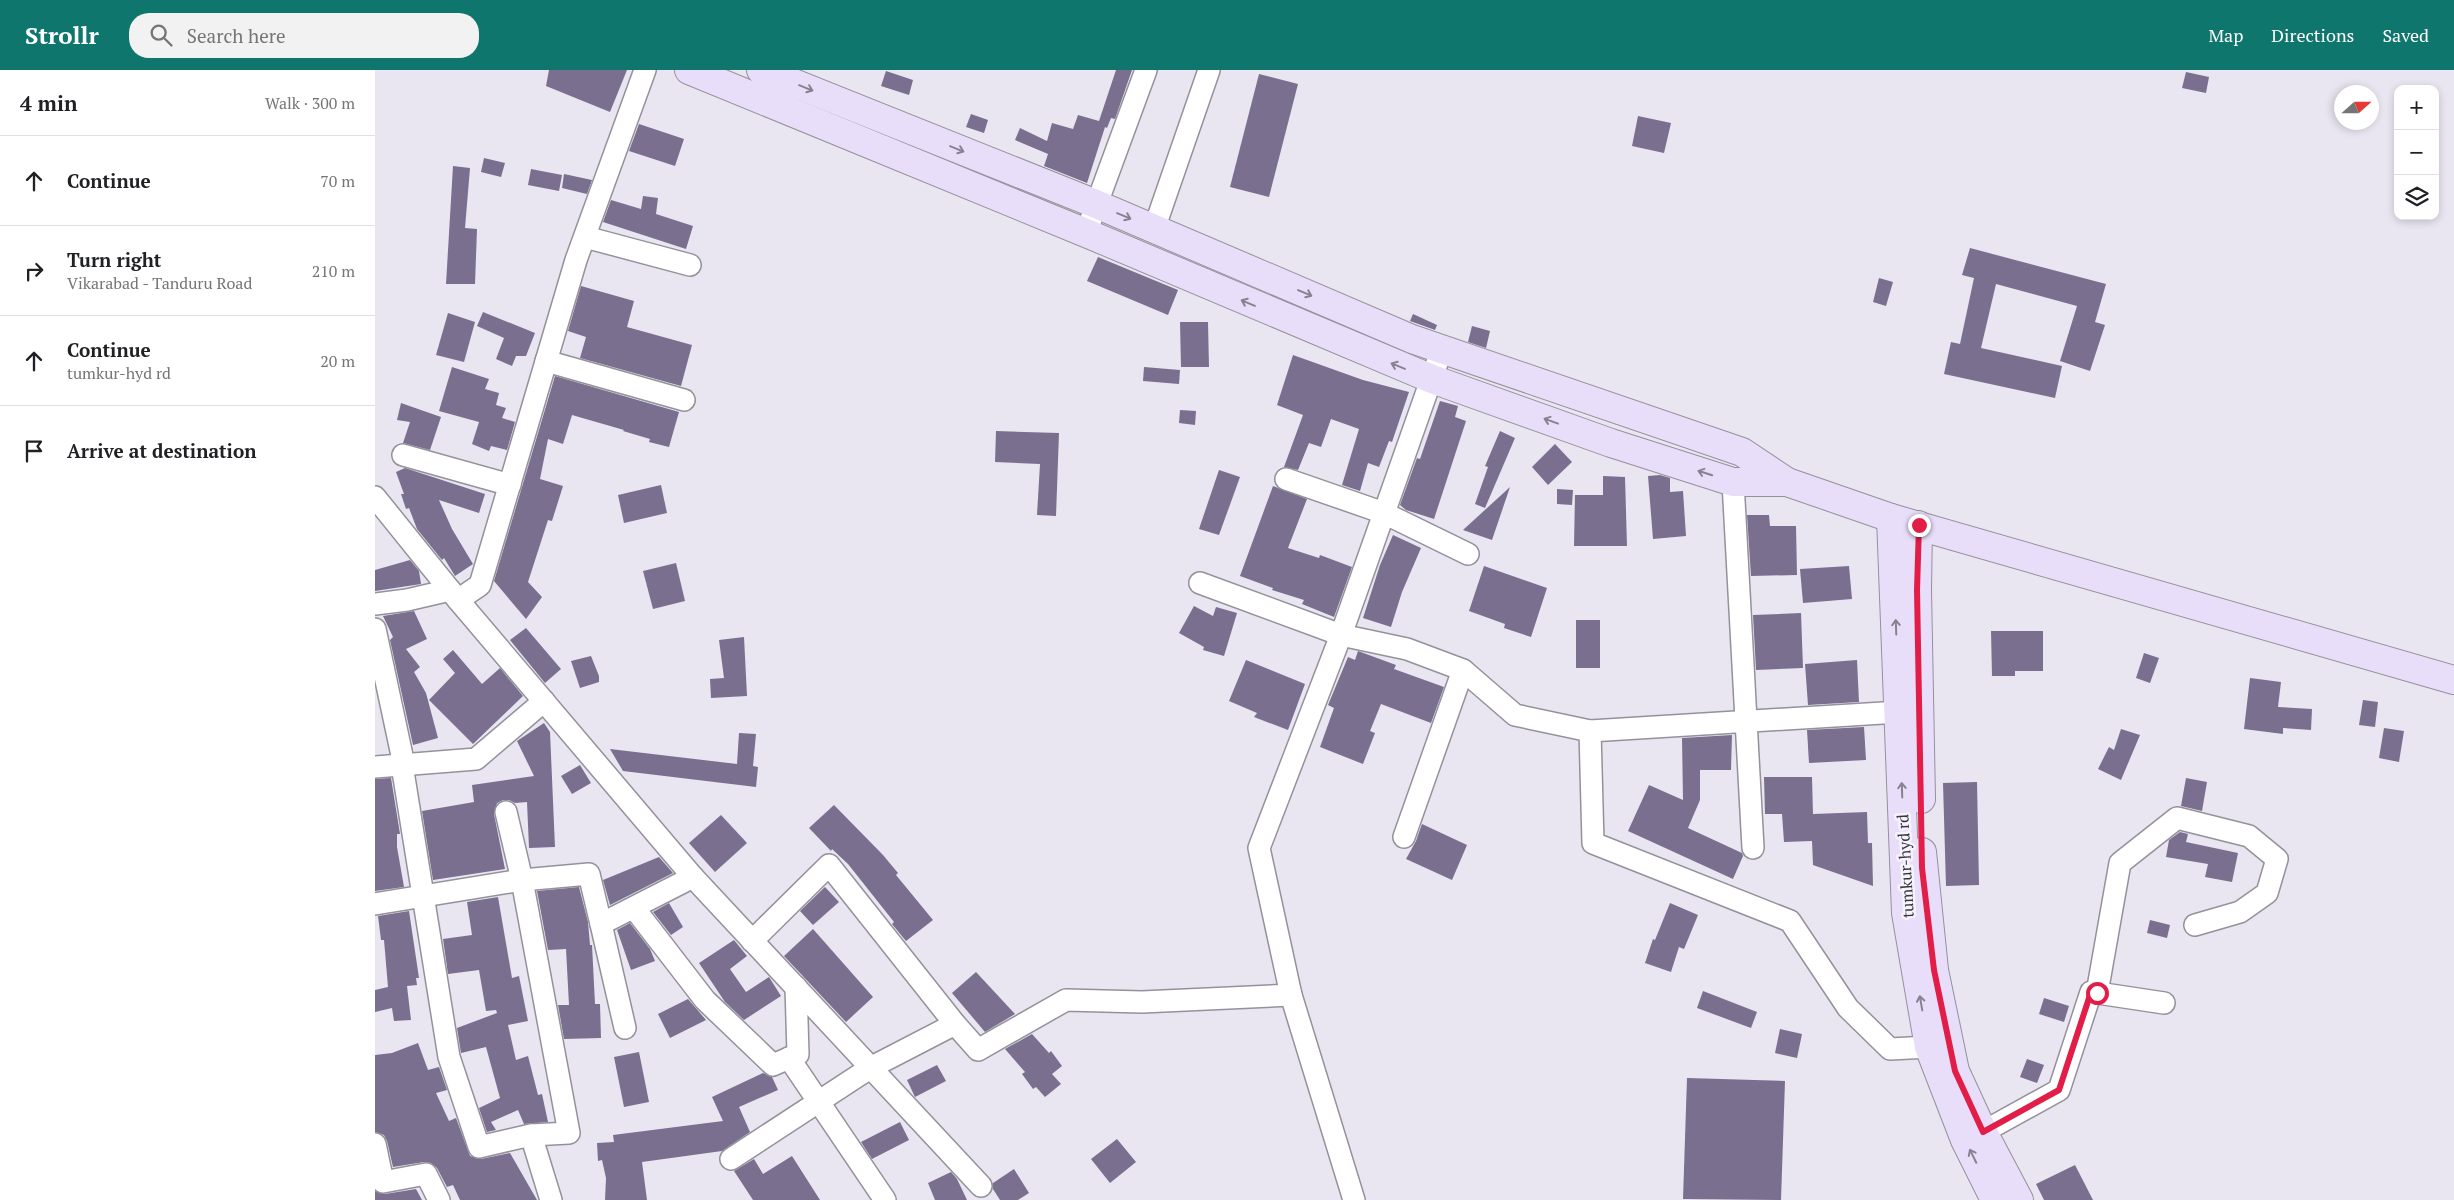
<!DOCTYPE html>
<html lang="en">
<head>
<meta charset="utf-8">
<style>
  :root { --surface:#fff; --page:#f2f2f2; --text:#202124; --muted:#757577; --line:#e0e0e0; --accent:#0f766e }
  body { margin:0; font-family:"PT Serif",serif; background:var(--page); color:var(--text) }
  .controls { position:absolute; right:15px; top:15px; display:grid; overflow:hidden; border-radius:10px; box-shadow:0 2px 8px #0003 }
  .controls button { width:45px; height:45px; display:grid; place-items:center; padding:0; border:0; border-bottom:1px solid var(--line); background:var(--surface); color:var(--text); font:25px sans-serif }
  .compass { position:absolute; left:1959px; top:15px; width:45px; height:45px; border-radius:50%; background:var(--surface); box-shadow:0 2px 8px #0003; rotate:69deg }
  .stop { position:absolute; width:15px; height:15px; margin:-11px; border:4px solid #e11d48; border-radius:50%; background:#fff }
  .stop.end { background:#e11d48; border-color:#fff; box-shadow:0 1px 5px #0008 }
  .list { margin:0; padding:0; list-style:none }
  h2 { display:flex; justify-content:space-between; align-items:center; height:65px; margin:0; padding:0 20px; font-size:21px }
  h2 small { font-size:16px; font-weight:400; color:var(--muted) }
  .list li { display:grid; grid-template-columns:32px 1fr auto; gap:15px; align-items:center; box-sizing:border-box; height:90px; padding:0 20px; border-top:1px solid var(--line) }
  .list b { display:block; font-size:19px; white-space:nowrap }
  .list p { margin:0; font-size:16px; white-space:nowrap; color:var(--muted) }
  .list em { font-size:16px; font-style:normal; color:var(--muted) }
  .icon { flex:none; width:28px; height:28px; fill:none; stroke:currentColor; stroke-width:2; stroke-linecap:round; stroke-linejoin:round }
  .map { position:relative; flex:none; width:2079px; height:1130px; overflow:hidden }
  header { display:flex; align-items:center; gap:30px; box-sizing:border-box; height:70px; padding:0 25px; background:var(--accent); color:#fff }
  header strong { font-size:24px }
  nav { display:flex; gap:28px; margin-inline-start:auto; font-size:18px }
  .search { width:350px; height:45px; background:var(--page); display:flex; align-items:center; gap:12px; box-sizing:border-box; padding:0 18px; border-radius:20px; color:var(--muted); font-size:19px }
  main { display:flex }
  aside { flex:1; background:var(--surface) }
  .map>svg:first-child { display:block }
</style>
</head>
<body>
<header>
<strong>Strollr</strong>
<div class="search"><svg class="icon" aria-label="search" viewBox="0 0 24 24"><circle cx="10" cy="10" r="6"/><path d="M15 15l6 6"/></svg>Search here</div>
<nav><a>Map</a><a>Directions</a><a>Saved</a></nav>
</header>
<main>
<aside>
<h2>4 min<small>Walk · 300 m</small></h2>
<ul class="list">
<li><svg class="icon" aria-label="ahead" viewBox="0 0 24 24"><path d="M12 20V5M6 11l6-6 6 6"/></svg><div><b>Continue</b></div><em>70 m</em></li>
<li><svg class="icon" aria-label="right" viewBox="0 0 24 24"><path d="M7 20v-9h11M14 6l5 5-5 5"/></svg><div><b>Turn right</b><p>Vikarabad - Tanduru Road</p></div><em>210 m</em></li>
<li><svg class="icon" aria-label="ahead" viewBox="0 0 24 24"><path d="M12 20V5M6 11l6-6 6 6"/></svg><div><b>Continue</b><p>tumkur-hyd rd</p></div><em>20 m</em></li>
<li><svg class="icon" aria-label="arrive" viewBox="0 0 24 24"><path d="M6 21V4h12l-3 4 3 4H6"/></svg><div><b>Arrive at destination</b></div></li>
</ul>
</aside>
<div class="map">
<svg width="2079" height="1130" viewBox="0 0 2079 1130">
  <rect width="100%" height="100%" fill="#e9e6f1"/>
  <g fill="#7a6f8f">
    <path d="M174,0H252L235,42L171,16Z"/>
    <path d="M741,0H757L740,49L736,48L732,58L730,57L712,113L669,96L673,84L640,70L645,58L672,71L677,53L698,59L703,45L724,51Z"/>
    <path d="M511,1L538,10L534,25L506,16Z"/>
    <path d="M1811,2L1834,7L1831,23L1807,18Z"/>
    <path d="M884,4L923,14L894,127L855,117Z"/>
    <path d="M596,44L613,50L609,63L591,57Z"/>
    <path d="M1263,46L1296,53L1289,83L1257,76Z"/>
    <path d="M264,54L309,69L300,96L254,81Z"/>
    <path d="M109,88L130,93L126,107L106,102Z"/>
    <path d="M78,96L95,98L90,158L102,159L100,214H71Z"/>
    <path d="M156,99L187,105L184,121L153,115Z"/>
    <path d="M189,104L217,110L212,124L187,118Z"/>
    <path d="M268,126L283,128L281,144L318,156L311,179L228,152L236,130L266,139Z"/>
    <path d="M1595,178L1731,214L1720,252L1730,255L1715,301L1685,291L1702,236L1621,214L1606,278L1687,296L1680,328L1569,304L1576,272L1585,274L1599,208L1587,205Z"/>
    <path d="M723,187L803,220L793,245L712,211Z"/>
    <path d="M1504,208L1518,212L1511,236L1498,232Z"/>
    <path d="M206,216L259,231L252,257L317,275L306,316L205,288L211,267L193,261Z"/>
    <path d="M108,242L160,263L151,286H141L137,296L121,289L129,268L102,256Z"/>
    <path d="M73,243L100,252L89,292L61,285Z"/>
    <path d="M1038,244L1062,255L1060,260L1035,251Z"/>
    <path d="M805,252H833L834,297H806Z"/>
    <path d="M1097,256L1115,261L1111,278L1093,272Z"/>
    <path d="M918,285L988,310L1034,322L1017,372L1014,371L1004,397L993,393L985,421L967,415L984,359L956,349L946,377L934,373L923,400L909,397L928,345L902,335Z"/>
    <path d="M77,297L114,309L110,319L124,323L121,335L131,338L127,348L140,352L132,380L116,376L114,381L97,374L104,352L64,341Z"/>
    <path d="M769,297L805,300L804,314L768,311Z"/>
    <path d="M180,306L304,342L294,377L274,372L275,369L248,361L249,360L197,345L188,374L173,369L165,409L188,416L177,451L173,450L153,512L167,527L151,549L119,511Z"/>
    <path d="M1065,331L1083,336L1080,347L1091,351L1059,449L1031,440L1025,435L1042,388L1045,389Z"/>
    <path d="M26,333L66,347L55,380L28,373L35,352L22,350Z"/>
    <path d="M805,340L821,341L820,355L804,353Z"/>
    <path d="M621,361L684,363L681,446L662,445L665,394L620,392Z"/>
    <path d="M1125,361L1140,368L1110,438L1100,434L1113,397L1110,396Z"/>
    <path d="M1180,374L1197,392L1173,415L1157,397Z"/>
    <path d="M30,398L110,424L104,443L64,430L77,459L98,494L80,506L69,488L67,490L42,459L34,438L31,439L26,424H29L21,402Z"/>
    <path d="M844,400L865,407L844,465L824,459Z"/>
    <path d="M1285,405L1295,408V422L1308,421L1311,466L1278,469L1273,406Z"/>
    <path d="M1228,406L1250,407L1252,476H1199L1200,425H1228Z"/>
    <path d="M286,415L292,443L249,453L243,425Z"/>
    <path d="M898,416L932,429L913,478L944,488L945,485L977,497L959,547L927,534L929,530L897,520L898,518L865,506Z"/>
    <path d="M1135,417L1117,470L1088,460Z"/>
    <path d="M1182,419L1198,420L1197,435L1182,434Z"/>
    <path d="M1372,445H1394L1395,456H1421L1422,505L1376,506Z"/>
    <path d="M1018,465L1046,478L1027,522L1016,557L988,548L1005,495Z"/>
    <path d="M35,490L44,501L46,514L0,521V500Z"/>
    <path d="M301,493L310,531L278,539L268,501Z"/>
    <path d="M1109,496L1172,518L1156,567L1129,558L1130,554L1094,541Z"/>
    <path d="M1474,496L1477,529L1428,533L1425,499Z"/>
    <path d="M819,536L838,546L841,537L862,543L849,586L828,580L829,577L804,563Z"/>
    <path d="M39,541L52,569L31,579L45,597L39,602L51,623L63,668L38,675L15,570L18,567L8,546Z"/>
    <path d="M1426,543L1428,598L1381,600L1378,545Z"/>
    <rect x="1201" y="550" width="24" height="48"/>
    <path d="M151,558L186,599L170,613L135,570Z"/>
    <path d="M1616,561H1668V601H1640V606H1617Z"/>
    <path d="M369,567L372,626L336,628L335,609L349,608L344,570Z"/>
    <path d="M78,580L107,614L125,598L148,626L98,674L54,630L80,603L68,589Z"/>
    <path d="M983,581L1021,595L1019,599L1069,617L1056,653L1006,634L995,661L1000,663L988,694L945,677L959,638L953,635L973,587L980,590Z"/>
    <path d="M1769,583L1784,588L1775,613L1761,608Z"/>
    <path d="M216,586L224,606V612L205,618L196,591Z"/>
    <path d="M871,590L930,614L913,660L879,647L882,643L854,631Z"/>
    <path d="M1482,590L1484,632L1433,635L1430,594Z"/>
    <path d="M1875,608L1906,612L1903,637L1937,639L1936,660L1908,658V664L1869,659Z"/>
    <path d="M1988,630L2003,632L2000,657L1984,655Z"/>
    <path d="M169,653L175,662L180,777L154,778L152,732L140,733L134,730H128L122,733L119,744L130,799L58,810L47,741L99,732L97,715L159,706L142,671Z"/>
    <path d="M1489,657L1491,690L1434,693L1432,660Z"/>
    <path d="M2009,658L2029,661L2024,692L2004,688Z"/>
    <path d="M1746,659L1765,665L1746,710L1723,699L1734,677L1739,680Z"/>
    <path d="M364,663L381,664L378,696L383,697L381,717L248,701L235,679L362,694Z"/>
    <path d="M1357,665L1356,700H1325V730L1313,758L1367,783L1368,786L1358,809L1253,761L1274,715L1308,730L1307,668Z"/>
    <path d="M205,695L216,713L197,724L186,706Z"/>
    <path d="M1389,707H1437L1438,744L1492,742L1493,773H1497L1498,816L1438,795L1437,771L1409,772L1407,744H1390Z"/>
    <path d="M16,708L25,764H22V777L29,817L0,821V709Z"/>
    <path d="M1811,708L1832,712L1827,741L1806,736Z"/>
    <path d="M1602,712L1604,815L1571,816L1568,713Z"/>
    <path d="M459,735L508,785L523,803L521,805L558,850L531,871L517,854L519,852L473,794L457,779L456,781L434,758Z"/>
    <path d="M346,745L372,773L340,802L314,773Z"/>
    <path d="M1047,754L1092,775L1077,810L1031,789L1041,771Z"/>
    <path d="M1805,762L1813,764L1811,772L1863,783L1857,812L1830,807L1833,794L1791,787L1794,770Z"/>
    <path d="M284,787L298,803L235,835L228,810Z"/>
    <path d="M204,817L213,852L215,875H217L220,934H225L226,968L189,969L183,935H194L191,879L173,880L162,821Z"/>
    <path d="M450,817L464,832L438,855L425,841Z"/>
    <path d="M123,827L137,908L144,906L153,951L133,955L141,990L153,986L163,1025L167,1024L173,1052L149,1054L143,1040L116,1052L121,1060L112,1062L104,1038L125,1028L111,977L86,983L82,958L122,943L121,940L111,941L104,900L73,904L68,869L97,865L92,832Z"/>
    <path d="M294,833L308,857L296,865L278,842Z"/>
    <path d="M1295,833L1323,845L1309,879L1304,877L1296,902L1270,893L1278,869L1280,870Z"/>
    <path d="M34,841L44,908H41L42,915L32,916L36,950L19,951L17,938L0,942V920L13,917L9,870H6L3,846Z"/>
    <path d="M1775,850L1795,855L1792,868L1772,863Z"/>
    <path d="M255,853L275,879L280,891L256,900L242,860Z"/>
    <path d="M438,859L498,927L471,952L409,886Z"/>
    <path d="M359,870L372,886L355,899L371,922L394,907L406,926L369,950L350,932L324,893Z"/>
    <path d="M601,902L640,944L610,962L577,923Z"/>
    <path d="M1328,921L1382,942L1376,958L1322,938Z"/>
    <path d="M1669,928L1694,936L1689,952L1664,944Z"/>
    <path d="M313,929L331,950L295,968L283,944Z"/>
    <path d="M1405,959L1427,964L1422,988L1400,983Z"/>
    <path d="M657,964L674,983L676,981L687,996L677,1004L686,1014L670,1027L661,1017L658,1019L647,1004L650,1002L630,979Z"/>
    <path d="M43,973L53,1000L64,997L72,1020L61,1023L74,1051L81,1048L95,1086L106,1089L135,1083L162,1130H85L78,1115L72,1117L62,1098L56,1093L49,1092L18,1097L12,1071L9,1065L0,1062V985L17,983Z"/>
    <path d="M264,982L274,1032L249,1037L239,987Z"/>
    <path d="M1652,989L1669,995L1662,1013L1645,1007Z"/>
    <path d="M562,995L571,1011L540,1027L532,1010Z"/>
    <path d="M388,1003L397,1007L403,1020L364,1037L375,1062L347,1081L267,1092L272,1130H230L231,1108L227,1090L223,1091L222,1073L239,1072L238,1065L348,1051L337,1027Z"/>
    <path d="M1312,1008L1410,1011L1406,1130L1308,1129Z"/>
    <path d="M525,1052L534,1070L497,1089L486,1072Z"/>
    <path d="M742,1069L761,1092L735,1113L716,1089Z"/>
    <path d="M417,1086L445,1130H378L359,1101L379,1089L388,1104Z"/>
    <path d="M1700,1095L1718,1130H1669L1661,1114Z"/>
    <path d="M639,1099L654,1123L643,1130H625L618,1119V1113Z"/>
    <path d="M576,1102L582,1109L592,1130H560L553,1113Z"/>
    <path d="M41,1119L47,1130H0V1121L10,1124Z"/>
  </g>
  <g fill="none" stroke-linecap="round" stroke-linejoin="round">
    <defs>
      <g id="minor">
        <path d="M270,0L201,190L105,515L83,530L318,807L606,1116"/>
        <path d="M779,159L834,0"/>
        <path d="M711,163L771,0"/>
        <path d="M210,167L315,195"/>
        <path d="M171,291L309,330"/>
        <path d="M28,385L135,415"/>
        <path d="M911,409L1009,443L1093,484"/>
        <path d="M1358,412L1378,778"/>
        <path d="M0,427L83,530"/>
        <path d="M825,513L966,565L1032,579L1088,600L1029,767"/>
        <path d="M0,534L32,530L75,520"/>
        <path d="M0,559L29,695"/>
        <path d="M1088,600L1140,645L1215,661L1218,773L1415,851L1473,938L1515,979L1554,977"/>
        <path d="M1215,661L1524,642"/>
        <path d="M27,695L74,987L104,1077L156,1065L176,1130"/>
        <path d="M0,697L101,689L169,631"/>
        <path d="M131,742L147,810L194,1063L156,1065"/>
        <path d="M0,834L147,810L214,804L226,854L318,807"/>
        <path d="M259,838L330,930L398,995L423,984L421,917"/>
        <path d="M226,854L250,958"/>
        <path d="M377,871L454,795L580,954"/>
        <path d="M1722,923L1745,793L1802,748L1874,766L1902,789L1892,823L1865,842L1820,855"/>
        <path d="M414,988L510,1130"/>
        <path d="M1608,1062L1684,1020L1716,922L1789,933"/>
        <path d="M0,1074L8,1112L51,1104L64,1130"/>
        <path d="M356,1089L495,998L580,954L603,980L691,930L767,932L916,925"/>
        <path d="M979,1130L916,925L884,778L966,565L1067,279"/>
      </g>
      <g id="secondary">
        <path d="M314,0L711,163L1057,309L1236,373L1358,412H1412"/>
        <path d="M386,0L721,134L1037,269L1367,382L1412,412L1516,448L2079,610"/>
        <path d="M1516,448L1531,843L1554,977L1590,1070L1620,1130"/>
        <path d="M1543,455L1542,520L1546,729"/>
        <path d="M1547,782L1559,900L1580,1001L1608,1062L1644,1130"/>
      </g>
    </defs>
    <use href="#minor" stroke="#94919b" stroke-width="24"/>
    <use href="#secondary" stroke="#94919b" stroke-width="30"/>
    <use href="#minor" stroke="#fff" stroke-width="21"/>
    <use href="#secondary" stroke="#e9defa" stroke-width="28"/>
  </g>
  <defs><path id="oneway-shaft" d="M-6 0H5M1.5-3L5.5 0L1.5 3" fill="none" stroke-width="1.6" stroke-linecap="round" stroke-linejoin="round" transform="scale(1.25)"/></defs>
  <g stroke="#878290">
    <use href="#oneway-shaft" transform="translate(431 18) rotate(22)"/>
    <use href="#oneway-shaft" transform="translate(582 79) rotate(22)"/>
    <use href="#oneway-shaft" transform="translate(749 146) rotate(23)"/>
    <use href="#oneway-shaft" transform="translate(930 223) rotate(23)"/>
    <use href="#oneway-shaft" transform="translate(873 233) rotate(-157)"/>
    <use href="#oneway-shaft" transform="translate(1023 296) rotate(-158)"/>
    <use href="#oneway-shaft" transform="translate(1176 351) rotate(-160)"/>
    <use href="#oneway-shaft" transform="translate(1330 403) rotate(-162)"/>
    <use href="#oneway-shaft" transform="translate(1521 557) rotate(-92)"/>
    <use href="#oneway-shaft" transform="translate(1527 720) rotate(-92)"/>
    <use href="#oneway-shaft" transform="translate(1546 933) rotate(-100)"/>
    <use href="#oneway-shaft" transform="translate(1598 1086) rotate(-116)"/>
  </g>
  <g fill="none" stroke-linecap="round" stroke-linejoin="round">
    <path stroke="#e11d48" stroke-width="6" d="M1544,455L1542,520L1547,798L1559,900L1580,1001L1608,1062L1684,1020L1716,922L1722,923"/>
  </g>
  <g text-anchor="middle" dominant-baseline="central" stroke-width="5" stroke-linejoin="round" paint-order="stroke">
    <g font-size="16" fill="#37363a" stroke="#f7f3fe">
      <text transform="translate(1530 796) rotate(-93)">tumkur-hyd rd</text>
    </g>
  </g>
</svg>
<div class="controls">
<button>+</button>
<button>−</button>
<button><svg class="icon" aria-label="layers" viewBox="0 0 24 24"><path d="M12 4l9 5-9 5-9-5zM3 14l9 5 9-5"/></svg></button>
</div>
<svg class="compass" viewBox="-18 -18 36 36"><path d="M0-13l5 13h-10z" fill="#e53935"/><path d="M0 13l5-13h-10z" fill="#757577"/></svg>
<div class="stop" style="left:1722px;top:923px"></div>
<div class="stop end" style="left:1544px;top:455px"></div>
</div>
</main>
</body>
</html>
